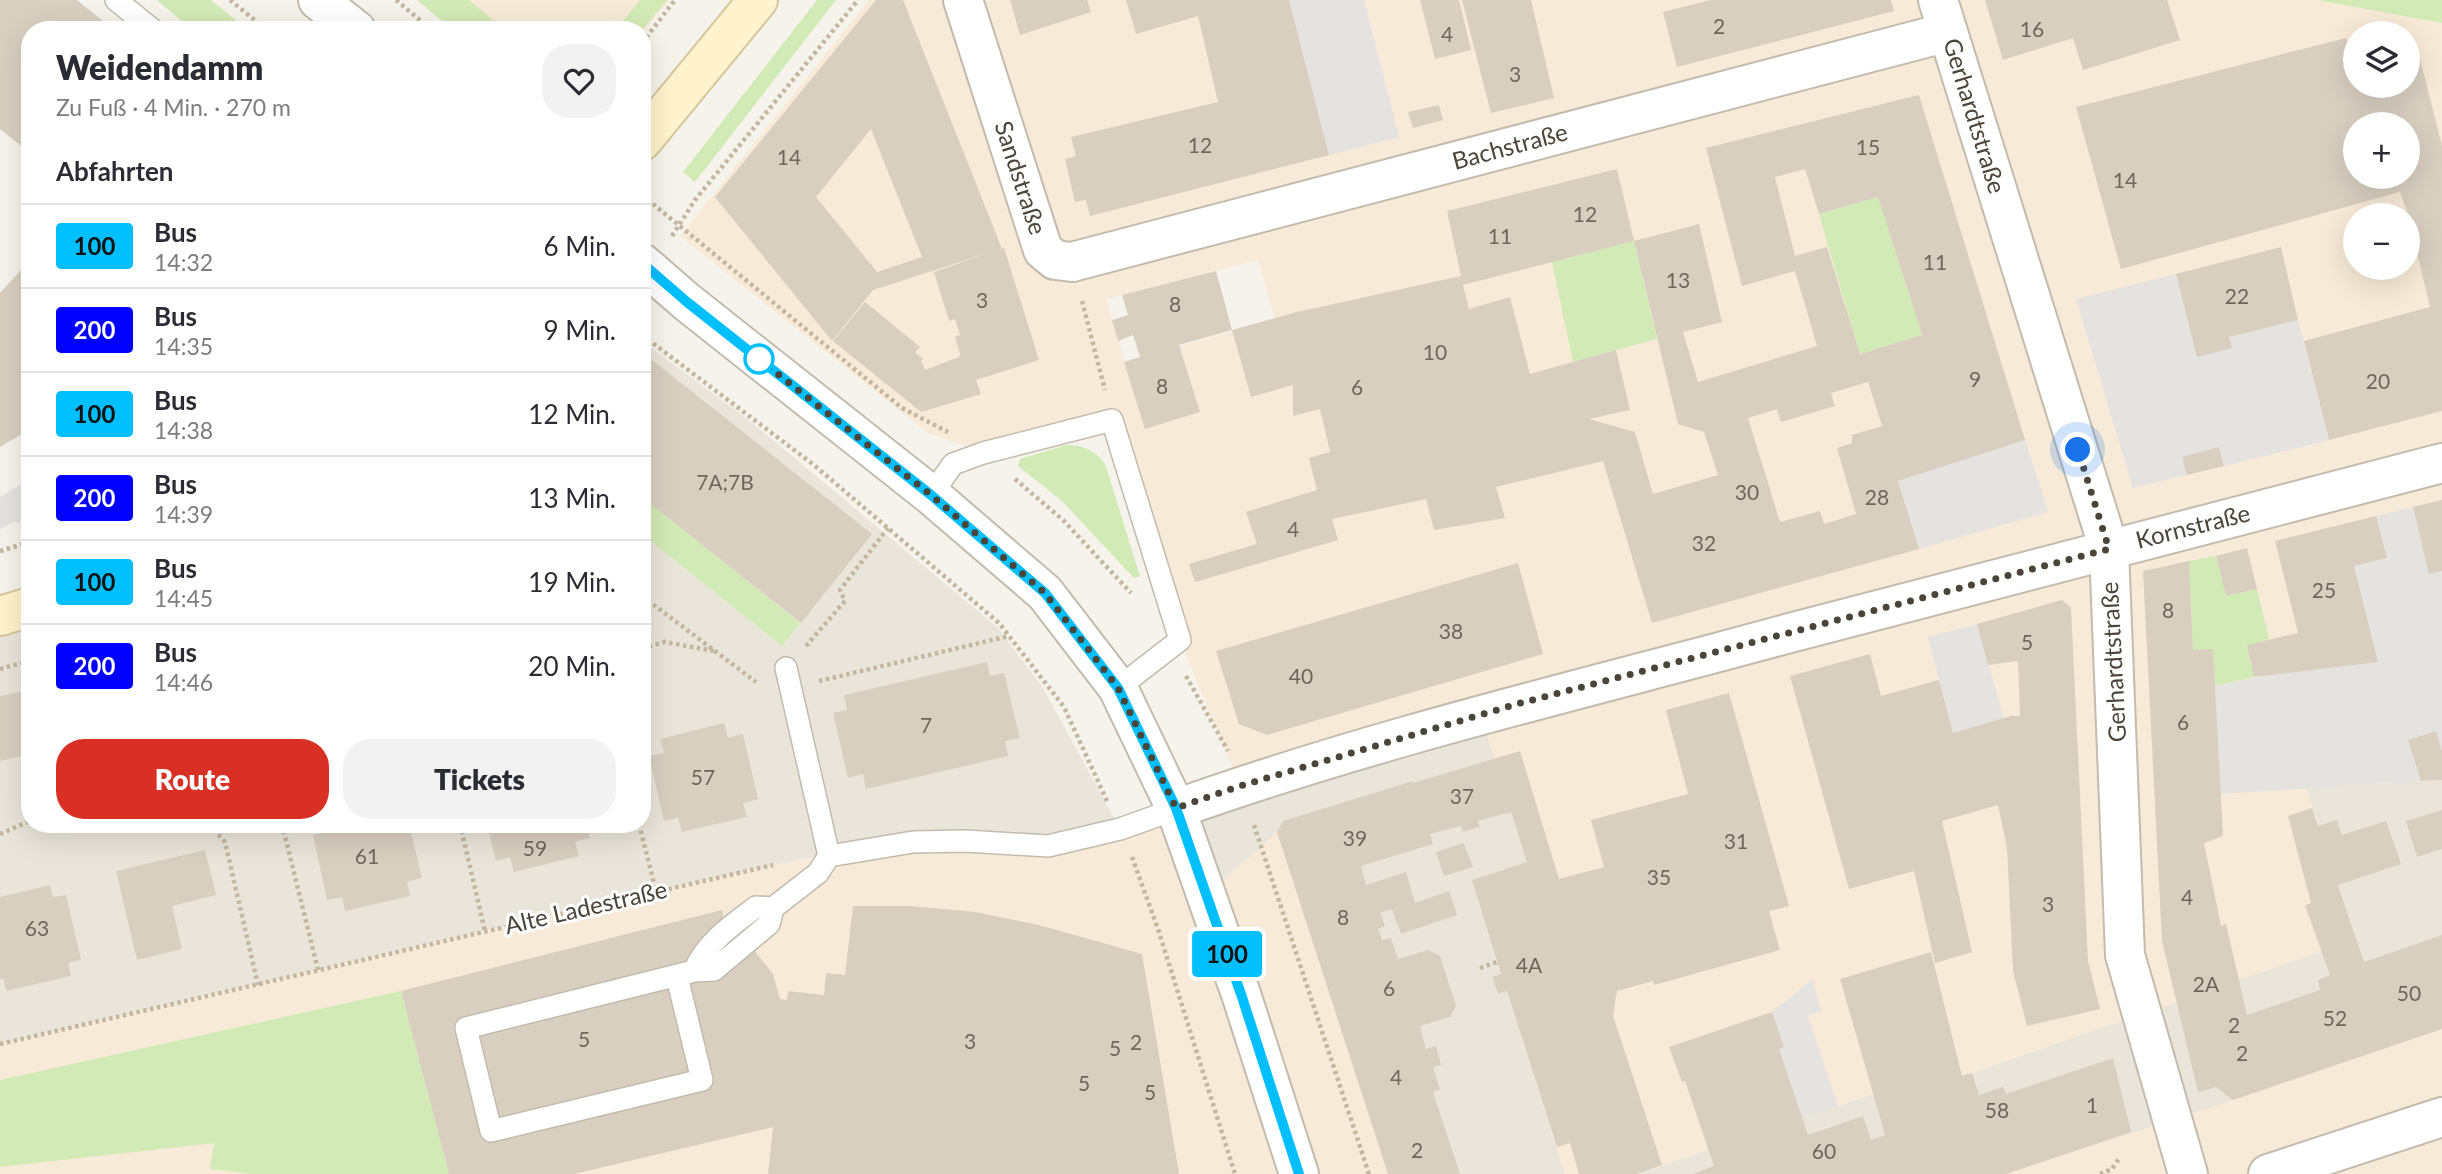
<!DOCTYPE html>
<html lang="de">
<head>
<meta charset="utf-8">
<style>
  body { margin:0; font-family:Lato,sans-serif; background:#f2f2f3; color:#2b2b33; height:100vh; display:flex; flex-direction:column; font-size:26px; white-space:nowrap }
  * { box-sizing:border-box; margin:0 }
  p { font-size:23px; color:#7c7c81 }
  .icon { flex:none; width:38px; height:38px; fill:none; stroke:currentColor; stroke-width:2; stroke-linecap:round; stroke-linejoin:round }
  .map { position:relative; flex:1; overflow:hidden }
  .side { position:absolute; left:21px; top:21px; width:630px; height:812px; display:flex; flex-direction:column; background:#fff; border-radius:28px; box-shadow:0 7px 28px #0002 }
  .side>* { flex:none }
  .badge { padding:0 14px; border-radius:5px; font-size:24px; line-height:46px }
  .fabs { position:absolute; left:2343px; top:21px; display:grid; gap:14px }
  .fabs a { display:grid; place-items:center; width:77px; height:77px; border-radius:50%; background:#fff; box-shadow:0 7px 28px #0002; font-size:35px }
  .you { position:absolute; width:35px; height:35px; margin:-18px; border:5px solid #fff; border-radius:50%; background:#1a73e8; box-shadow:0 0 0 10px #1a73e833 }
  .map>.badge { position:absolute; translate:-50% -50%; box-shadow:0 0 0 4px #fff }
  h2 { padding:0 35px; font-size:26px; line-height:63px }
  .round { display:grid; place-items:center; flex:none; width:74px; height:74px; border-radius:28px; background:#f2f2f3 }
  .overview { display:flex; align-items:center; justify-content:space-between; height:119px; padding:0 35px }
  h1 { font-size:33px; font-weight:800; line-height:52px }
  .action { display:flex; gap:14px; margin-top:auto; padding:14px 35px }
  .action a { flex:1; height:80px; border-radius:28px; background:#d93025; color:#fff; font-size:28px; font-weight:800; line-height:80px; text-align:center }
  .action a+a { background:#f2f2f3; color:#2b2b33 }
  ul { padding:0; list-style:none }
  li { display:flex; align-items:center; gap:21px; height:84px; padding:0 35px; border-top:2px solid #e1e1e2 }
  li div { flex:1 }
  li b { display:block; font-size:26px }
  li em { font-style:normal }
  li .badge { min-width:77px; font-weight:700; text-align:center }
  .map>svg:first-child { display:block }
  .residential { fill:#eae5da }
  .commercial { fill:#f7ead8; fill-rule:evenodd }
  .green { fill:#d2eab5 }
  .parking { fill:#e5e3e0 }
  .building { fill:#d8cfc1; fill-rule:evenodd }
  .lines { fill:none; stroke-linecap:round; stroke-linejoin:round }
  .service-casing { stroke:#c2bbae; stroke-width:24 }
  .minor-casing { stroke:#c2bbae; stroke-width:42 }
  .tertiary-casing { stroke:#c2bbae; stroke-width:42 }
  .secondary-casing { stroke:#d6c79b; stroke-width:42 }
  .path { stroke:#c4b79f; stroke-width:4.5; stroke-dasharray:3.5 3.5; stroke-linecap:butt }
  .service { stroke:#fff; stroke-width:21 }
  .minor { stroke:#fff; stroke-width:38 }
  .tertiary { stroke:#fff; stroke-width:38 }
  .secondary { stroke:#fff3cd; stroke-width:38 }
  .line-casing { stroke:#fff; stroke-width:16 }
  .line { stroke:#00bfff; stroke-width:10 }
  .walk { stroke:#4b4439; stroke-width:7; stroke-dasharray:0 12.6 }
  .stop-dot { fill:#fff; stroke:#00bfff; stroke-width:3.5 }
  .labels { text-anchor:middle; stroke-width:6; stroke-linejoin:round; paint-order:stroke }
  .number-label { font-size:21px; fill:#6e675b }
  .street-label { font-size:24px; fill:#4b4439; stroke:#fff }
</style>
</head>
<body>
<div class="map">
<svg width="2442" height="1174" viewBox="0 0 2442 1174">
  <rect width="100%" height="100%" fill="#f6f3ec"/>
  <path class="residential" d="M642,341l108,80 247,206 46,61 77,141 -317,30 -147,32 -656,153v-428l30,-9v217h612z
    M1481,716l46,146 -55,18 29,94 -9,4 6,16 9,-3 58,183h-266l-123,-365z
    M2442,780v394h-805l236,-80 99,-21 384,-134 -50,-151z"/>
  <path class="commercial" d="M469,0h201l-28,34v-4h-137z
    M869,0h1448l125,23v757l-136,8 51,151 -385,134 -99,21 -236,80h-72l-58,-183 -9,3 -6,-17 9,-3 -29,-94 55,-18 -46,-146 -241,70 -60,-146 -68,-220 -129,33 -55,-20 -248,-197zM2356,33h52v53h-52zM2356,124h52v53h-52zM2356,215h52v53h-52zM1258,260l17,59 -150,43 -19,-63z
    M1176,809l31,86 70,-63 111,342h-1388v-130l656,-153 147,-32 245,-13z
    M2442,1029v145h-436l227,-74z"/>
  <path class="green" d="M157,0h54l37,30h-56z
    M417,0h52l36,30h-52z
    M640,0h27l-25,30h-26z
    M817,0h19l-141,182 -12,-10z
    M2317,0h125v23z
    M1878,197l44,138 -62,19 -41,-140z
    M1634,241l23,98 -84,23 -21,-100z
    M1066,445c16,0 29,5 39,19l35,112 -6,2 -72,-77 -44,-35 2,-7z
    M642,497l158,126 -18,23 -140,-112z
    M2216,556l10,40 31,-7 12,50 -22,7 7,31 -39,9 -2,-36h-20l-4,-89z
    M401,991l48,183h-197l-42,-5 4,-26 -214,24v-87z"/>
  <path class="parking" d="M1289,0h75l35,137 -70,18z
    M2176,274l21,82 35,-9 -3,-10 69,-17 31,120 -105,26 -5,-19 -36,10 4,18 -54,13 -57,-189z
    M2025,440l23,72 -129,37 -21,-68z
    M30,479v38l-12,7 -3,-3 -15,8v-32z
    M2413,507l16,67 13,-3v181l-7,-21 -27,9 13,41 -202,13 -4,-108 62,-13 101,-11 -24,-96 33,-8 -11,-42z
    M1977,624l27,95 -51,14 -25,-96z
    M1812,980l10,31 -14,5 30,90 -36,12 -23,-69 5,-2 -12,-35z"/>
  <path class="building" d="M0,0h77l37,30h-84v123l-30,-24z
    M876,0h27l99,249 2,-1 35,112 -63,20 5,14 -60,18 -88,-71 32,-39 55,45 -5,5 8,7 -2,2 4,9 34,-13 1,-3 -5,-17 5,-2 -5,-16 -6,2 -15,-49 54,-19 -115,37 -41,51 -117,-144zM871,129l51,128 -45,15 -61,-75z
    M1010,0h77l4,12 -71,23z
    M1126,0h163l40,155 -239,61 -4,-16 -11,2 -10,-43 11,-3 -5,-19 147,-35 -20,-86 -62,18z
    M1420,0h39l12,50 -36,9z
    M1462,0h69l23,98 -63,15z
    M1711,0h180l3,11 -217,56 -14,-55z
    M1985,0h182l13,40 -97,30 -10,-32 -70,22z
    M560,22l13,2 13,6h-51l7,-5z
    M2346,38l10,26v22h52v-37l9,-2 25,99v265l-113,29 -25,-99 126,-34 -22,-92 -8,-23 -279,77 -45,-162zM2356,124h52v53h-52z
    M1919,95l106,345 -127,41 21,68 -267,74 -49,-162 -107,26 9,31 -71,12 -8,-31 -94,20 6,21 -143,42 -6,-18 68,-20 -11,-32 71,-22 -8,-32 21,-6 -10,-43 -27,7v-31l-42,12 -19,-67 -53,15 21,67 -55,17 -21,-67 16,-5 -7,-22 -15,6 -6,-21 16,-5 -6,-20 94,-24 16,59 65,-18 164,-36 -14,-65 170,-42 17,72 -171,44 6,24 41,-12 20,77 86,-24 14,60 -41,9 46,13 18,62 65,-19 -14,-43 -26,-8 -44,-183 65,-17 23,98 -39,10 15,50 119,-36 -22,-75 -53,15 -36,-138zM1805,169l14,45 59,-17 44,138 -62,19 -33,-107 -32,9 -20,-79zM1868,382l14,44 -30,9v8l-15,5 19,66 -32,10 -4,-13 -40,11 -32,-104 29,-9 4,13 54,-16 -4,-13z
    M1439,105l4,15 -30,8 -5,-16z
    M2281,247l17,73 -69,17 3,11 -35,9 -21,-83z
    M30,260v169l-30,18v-154z
    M642,352l230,182 -71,89 -159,-126z
    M2219,447l5,19 -37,9 -5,-18z
    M2442,500v71l-13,3 -16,-67z
    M2376,516l11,42 -33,8 24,96 -124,15 -7,-32 51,-12 -23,-92z
    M2247,548l10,41 -31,7 -10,-40z
    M2189,561l4,89 20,-1 10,187 -19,7 17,83 5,-2 21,91 73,-25 -2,-10 12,-5 -25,-70 6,-2 -23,-87 24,-8 6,18 19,-6 5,15 44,-14 15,43 -63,21 26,77 78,-27v94l-209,71 -17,-13 -18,5 -36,-151 -19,-370z
    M1518,563l25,91 -276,81 -28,-11 -23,-73z
    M2062,600l9,8 17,353 12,48 -73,17 -14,-55 -6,-123 -9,-43 -56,16 30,131 -37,11 -21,-92 -65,18 -59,-213 80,-22 11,42 58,-16 14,53 58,-17h9l-2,-55 -30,4 -11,-41z
    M987,662l3,14 14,-3 16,65 -15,3 3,15 -142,33 -3,-15 -15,4 -15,-65 14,-3 -3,-15z
    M30,690v64l-30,7v-65z
    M1729,693l60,213 -20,5 11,39 -126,35 -1,-4 -36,10 -4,25 49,149 -25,9h-58l-9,-31 -13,4 -50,-156 -9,3 -6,-17 9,-3 -29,-94 55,-18 -16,-50 -33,9 2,6 -17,5 -2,-6 -31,8 3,10 -72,22 5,19 40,-13 9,31 34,-12 8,24 -56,19 -9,-25 -12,4 5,13 -7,3 4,11 9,-2 7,21 30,-9 12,6 16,50 -6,11 -30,9 6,23 10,-3 5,19 -8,2 7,23 -7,2 27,82h-72l-111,-342 6,-11 130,-40v2l107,-32 39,128 45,-12 -13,-47 97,-26 -22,-84z
    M724,723l4,15 15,-4 15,65 -15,4 4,14 -65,15 -4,-14 -14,3 -15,-65 15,-3 -4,-14z
    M2436,731l6,21v28l-21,1 -13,-41z
    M2442,810v39l-25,8 -11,-36z
    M325,824h84l13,54 -15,4 3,14 -65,15 -3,-14 -15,3 -14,-65 14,-3z
    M487,824h99l4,14 -15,4 4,14 -65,16 -4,-15 -14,4z
    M1464,843l9,24 -29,9 -8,-24z
    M205,850l11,45 -44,11 10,43 -45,11 -21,-89z
    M50,885l3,12 13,-2 15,65 -13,3 3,13 -65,15 -2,-12h-4v-82z
    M853,906h58l64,6 64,13 103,29 37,220h-411l5,-47 -199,47h-125l-48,-183 321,-81 2,9 3,-2 46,57 7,25 7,1 1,-9 36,4 2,-22 19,2z
    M1931,952l31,124 10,-3 7,22 24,-8 3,7 107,-36 18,74 -125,42h-313l21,-8 -29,-85 -3,1 -13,-35 103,-35 12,35 -5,2 29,86 55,-19 8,24 14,-5 -45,-156z"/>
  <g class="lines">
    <g class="service-casing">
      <path id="service" d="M116,0l37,30
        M931,495l22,-31 30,-11 129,-33 68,220 -62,48
        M829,856l84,-14 52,-1 83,5 72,-17 56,-20
        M694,971c12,-28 38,-46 62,-64l17,1
        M677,977l25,103 -211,51 -25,-103 228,-57 20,-1 55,-46 4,-16 45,-35 11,-17 -43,-188"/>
    </g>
    <g class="minor-casing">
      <path id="minor" d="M963,0l80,250 12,10 17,2 876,-230
        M1938,0l171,549 16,406 63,219
        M642,263l45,39 244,193 114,98 73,95 58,121 66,188 57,177
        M1176,809c174,-62 354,-107 532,-154 244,-66 489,-128 734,-192
        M2268,1174l174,-57"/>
    </g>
    <g class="tertiary-casing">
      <path id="tertiary" d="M318,0l38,30"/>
    </g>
    <g class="secondary-casing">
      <path id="secondary" d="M642,141l116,-141
        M0,616l30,-9"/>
    </g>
    <path class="path" d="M230,0l37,30
      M396,0l36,30
      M642,43l33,-43
      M642,195l260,213 46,24
      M672,236l23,-36 163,-200
      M1082,301l23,89
      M642,335l172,130 185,158 65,84 43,94
      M1015,479l48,41 68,73
      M0,551l30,-9
      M642,596l114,86
      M806,646l39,-45 -5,-11 48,-62
      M642,648l23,-6 49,9
      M0,669l30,-8
      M1186,676l42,75
      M819,681l190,-45
      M209,824l16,18 33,143
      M282,824l36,146
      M460,824l25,107
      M639,824l17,67
      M1254,825l115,349
      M0,834l30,-13
      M1132,857l26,72 77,245
      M1480,968l17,-6
      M0,1044l773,-179
      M2100,1174l12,-5 8,-12"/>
    <use href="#service" class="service"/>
    <use href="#minor" class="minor"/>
    <use href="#tertiary" class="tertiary"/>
    <use href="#secondary" class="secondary"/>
  </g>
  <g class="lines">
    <g class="line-casing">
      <path id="line" d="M642,263l45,39 244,193 114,98 73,95 58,120 66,189 57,177"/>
    </g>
    <use href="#line" class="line"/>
    <path class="walk" d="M759,359l172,136 114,98 73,95 58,120 64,-22 277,-82 592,-155 -31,-99"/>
  </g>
  <circle class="stop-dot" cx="759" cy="359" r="14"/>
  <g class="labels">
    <g class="number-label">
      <text x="1719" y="34">2</text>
      <text x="2032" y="37">16</text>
      <text x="1447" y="42">4</text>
      <text x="1515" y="82">3</text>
      <text x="1200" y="153">12</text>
      <text x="1868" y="155">15</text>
      <text x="789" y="165">14</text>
      <text x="2125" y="188">14</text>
      <text x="1585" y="222">12</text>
      <text x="1500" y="244">11</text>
      <text x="1935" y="270">11</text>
      <text x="1678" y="288">13</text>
      <text x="2237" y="304">22</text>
      <text x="982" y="308">3</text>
      <text x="1175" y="312">8</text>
      <text x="1435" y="360">10</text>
      <text x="1975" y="387">9</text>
      <text x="2378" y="389">20</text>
      <text x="1162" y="394">8</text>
      <text x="1357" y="395">6</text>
      <text x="725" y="490">7A;7B</text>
      <text x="1747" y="500">30</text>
      <text x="1877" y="505">28</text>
      <text x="1293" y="537">4</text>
      <text x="1704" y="551">32</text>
      <text x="2324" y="598">25</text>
      <text x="2168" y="618">8</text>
      <text x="1451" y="639">38</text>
      <text x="2027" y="650">5</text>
      <text x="1301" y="684">40</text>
      <text x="2183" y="730">6</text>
      <text x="926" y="733">7</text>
      <text x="703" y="785">57</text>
      <text x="1462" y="804">37</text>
      <text x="1355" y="846">39</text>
      <text x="1736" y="849">31</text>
      <text x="535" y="856">59</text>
      <text x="367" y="864">61</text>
      <text x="1659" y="885">35</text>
      <text x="2187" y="905">4</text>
      <text x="2048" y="912">3</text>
      <text x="1343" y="925">8</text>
      <text x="37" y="936">63</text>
      <text x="1529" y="973">4A</text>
      <text x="2206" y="992">2A</text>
      <text x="1389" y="996">6</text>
      <text x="2409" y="1001">50</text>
      <text x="2335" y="1026">52</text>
      <text x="2234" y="1033">2</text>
      <text x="584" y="1047">5</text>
      <text x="970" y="1049">3</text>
      <text x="1136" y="1050">2</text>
      <text x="1115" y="1056">5</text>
      <text x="2242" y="1061">2</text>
      <text x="1396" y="1085">4</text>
      <text x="1084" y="1091">5</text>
      <text x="1150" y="1100">5</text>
      <text x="2092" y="1113">1</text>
      <text x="1997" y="1118">58</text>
      <text x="1417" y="1158">2</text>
      <text x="1824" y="1159">60</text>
    </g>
    <g class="street-label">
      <text transform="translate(1974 116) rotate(73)" y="8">Gerhardtstraße</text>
      <text transform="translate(1510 147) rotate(-15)" y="8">Bachstraße</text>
      <text transform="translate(1020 178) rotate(72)" y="8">Sandstraße</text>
      <text transform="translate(2193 527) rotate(-14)" y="8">Kornstraße</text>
      <text transform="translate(2114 662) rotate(-93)" y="8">Gerhardtstraße</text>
      <text transform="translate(586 908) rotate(-13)" y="8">Alte Ladestraße</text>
    </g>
  </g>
</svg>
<div class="fabs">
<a><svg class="icon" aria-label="layers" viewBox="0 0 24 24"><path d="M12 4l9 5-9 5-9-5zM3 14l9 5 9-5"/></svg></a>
<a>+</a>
<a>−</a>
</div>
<div class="you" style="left:2078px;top:450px"></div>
<b class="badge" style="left:1227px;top:954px;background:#00bfff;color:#111">100</b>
<section class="side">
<div class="overview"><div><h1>Weidendamm</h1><p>Zu Fuß · 4 Min. · 270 m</p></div><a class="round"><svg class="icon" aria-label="heart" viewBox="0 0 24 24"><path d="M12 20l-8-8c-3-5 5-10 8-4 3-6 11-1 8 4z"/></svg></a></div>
<h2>Abfahrten</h2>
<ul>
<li><span class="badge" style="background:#00bfff;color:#111">100</span><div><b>Bus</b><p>14:32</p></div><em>6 Min.</em></li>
<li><span class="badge" style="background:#00f;color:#fff">200</span><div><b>Bus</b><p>14:35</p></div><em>9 Min.</em></li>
<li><span class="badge" style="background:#00bfff;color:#111">100</span><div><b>Bus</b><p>14:38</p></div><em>12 Min.</em></li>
<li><span class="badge" style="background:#00f;color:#fff">200</span><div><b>Bus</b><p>14:39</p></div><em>13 Min.</em></li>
<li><span class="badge" style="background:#00bfff;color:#111">100</span><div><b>Bus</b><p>14:45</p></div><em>19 Min.</em></li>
<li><span class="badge" style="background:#00f;color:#fff">200</span><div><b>Bus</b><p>14:46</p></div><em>20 Min.</em></li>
</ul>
<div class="action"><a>Route</a><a>Tickets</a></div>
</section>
</div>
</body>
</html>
